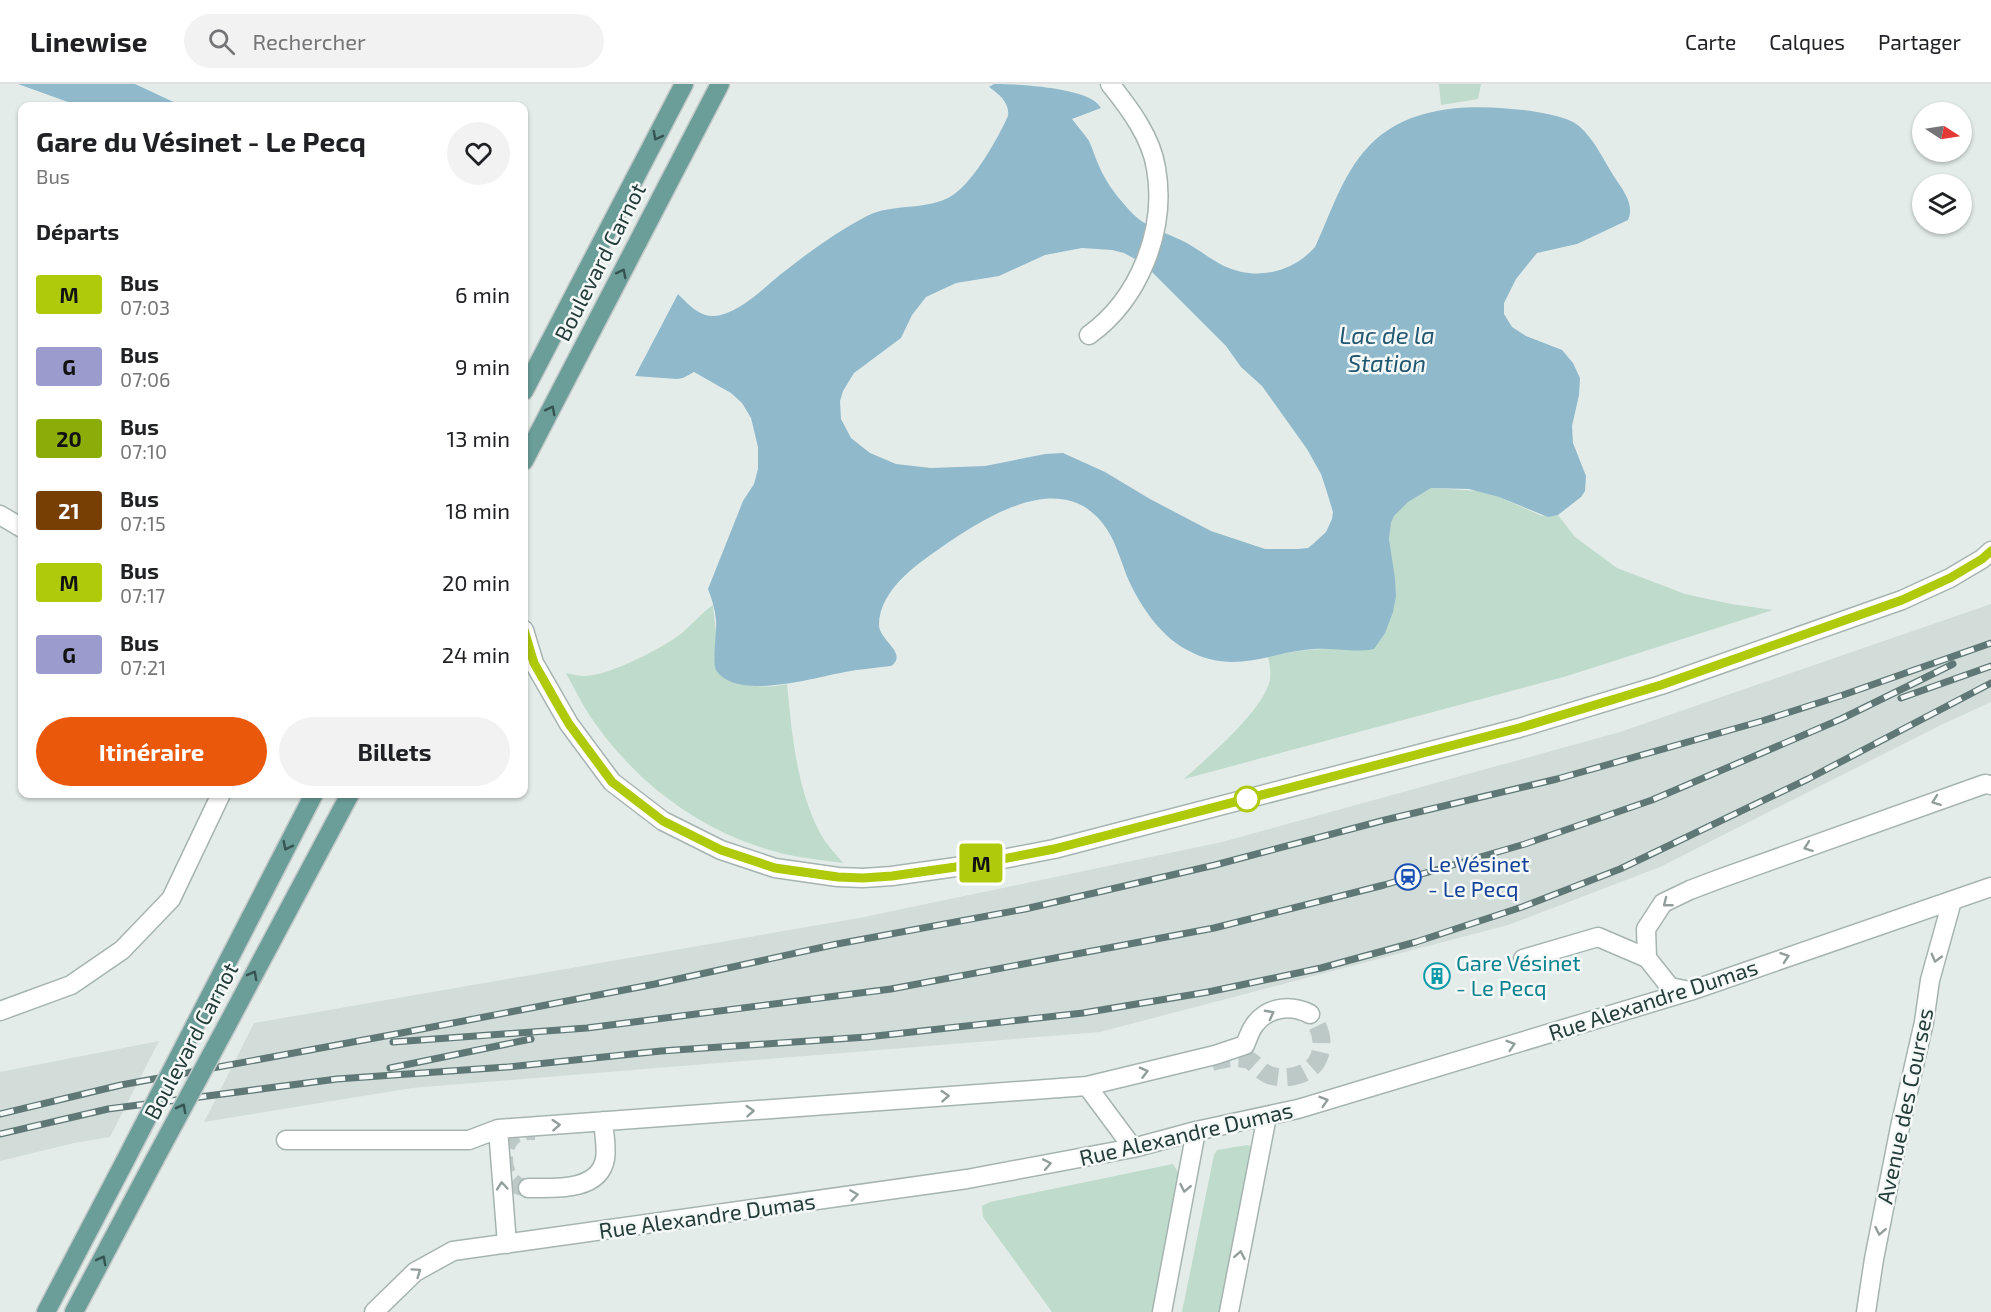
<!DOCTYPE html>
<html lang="fr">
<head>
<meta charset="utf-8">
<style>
  body { margin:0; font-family:"Exo 2",sans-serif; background:#f2f2f2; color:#202124; height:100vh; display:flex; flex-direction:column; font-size:22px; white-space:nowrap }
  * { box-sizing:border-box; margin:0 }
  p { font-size:20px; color:#757577 }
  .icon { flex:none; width:33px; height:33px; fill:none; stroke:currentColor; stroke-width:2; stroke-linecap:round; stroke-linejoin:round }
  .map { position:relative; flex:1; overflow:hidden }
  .details { position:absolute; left:18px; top:18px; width:510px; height:696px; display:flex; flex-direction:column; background:#fff; border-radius:12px; box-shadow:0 2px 4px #0004 }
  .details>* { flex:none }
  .badge { padding:0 12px; border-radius:4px; font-size:21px; line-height:39px }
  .needle { width:39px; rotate:102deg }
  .buttons { position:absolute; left:1912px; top:18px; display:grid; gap:12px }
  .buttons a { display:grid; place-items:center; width:60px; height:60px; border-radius:50%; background:#fff; box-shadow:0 2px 4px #0004; font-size:30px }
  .map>.badge { position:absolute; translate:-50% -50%; box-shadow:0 0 0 3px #fff }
  h2 { padding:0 18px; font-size:22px; line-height:54px }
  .round { display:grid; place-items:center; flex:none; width:63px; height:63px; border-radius:32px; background:#f2f2f2 }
  .overview { display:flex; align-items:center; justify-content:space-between; height:102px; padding:0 18px }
  h1 { font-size:28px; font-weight:700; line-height:45px }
  .action { display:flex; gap:12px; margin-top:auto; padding:12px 18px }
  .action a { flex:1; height:69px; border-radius:36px; background:#ea580c; color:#fff; font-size:24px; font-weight:700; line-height:69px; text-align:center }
  .action a+a { background:#f2f2f2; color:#202124 }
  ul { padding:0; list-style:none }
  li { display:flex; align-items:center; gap:18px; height:72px; padding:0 18px }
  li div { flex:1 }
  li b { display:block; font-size:22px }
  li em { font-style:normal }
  li .badge { min-width:66px; font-weight:700; text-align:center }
  header { display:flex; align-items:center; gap:36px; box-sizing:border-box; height:84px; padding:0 30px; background:#fff; border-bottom:2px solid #e0e0e0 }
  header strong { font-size:28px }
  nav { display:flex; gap:33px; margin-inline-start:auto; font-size:21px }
  .search { width:420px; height:54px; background:#f2f2f2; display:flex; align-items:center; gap:15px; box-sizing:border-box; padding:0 21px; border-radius:33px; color:#757577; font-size:22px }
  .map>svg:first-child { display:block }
  .built { fill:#d2dcd9 }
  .green { fill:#bedbcb }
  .water { fill:#90b9cc; fill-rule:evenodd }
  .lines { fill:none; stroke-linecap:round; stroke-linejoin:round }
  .minor-tunnel { stroke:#bdc9c6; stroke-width:18; stroke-dasharray:18 9; stroke-linecap:butt }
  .minor-casing { stroke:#a6b4b1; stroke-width:21 }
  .major-casing { stroke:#c2c8c8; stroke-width:21 }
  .minor { stroke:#fff; stroke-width:18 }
  .major { stroke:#6b9e99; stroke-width:18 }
  .rail-casing { stroke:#5f7775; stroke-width:7 }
  .rail { stroke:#f4f9f7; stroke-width:4.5; stroke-dasharray:14; stroke-linecap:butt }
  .major-bridge-casing { stroke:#c2c8c8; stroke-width:21; stroke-linecap:butt }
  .major-bridge { stroke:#6b9e99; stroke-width:18 }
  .oneway { stroke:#365452 }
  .oneway2 { stroke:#929e9c }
  .line-casing { stroke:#fff; stroke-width:14 }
  .line { stroke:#afca0b; stroke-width:9 }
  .stop-dot { fill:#fff; stroke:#afca0b; stroke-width:3 }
  .labels { text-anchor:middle; stroke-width:5; stroke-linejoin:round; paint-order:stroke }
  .street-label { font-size:22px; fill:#243c3a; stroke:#f4f9f7 }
  .transit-label { font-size:22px; fill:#164399; stroke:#f4f9f7; text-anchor:start }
  .culture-label { font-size:22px; fill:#0d838f; stroke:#f4f9f7; text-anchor:start }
  .water-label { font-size:24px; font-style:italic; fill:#235873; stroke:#f4f9f7 }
</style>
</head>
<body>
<header>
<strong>Linewise</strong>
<div class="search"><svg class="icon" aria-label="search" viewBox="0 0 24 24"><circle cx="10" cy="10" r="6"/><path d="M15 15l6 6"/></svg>Rechercher</div>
<nav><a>Carte</a><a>Calques</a><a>Partager</a></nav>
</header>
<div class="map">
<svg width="1991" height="1228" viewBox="0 0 1991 1228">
  <rect width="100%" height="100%" fill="#e3ece9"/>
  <path class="built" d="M1991,520v98l-50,23 -281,142 -152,58 -408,107 -688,56 -208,34 50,-99 605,-105 363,-76 398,-110z
    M159,957l-49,96 -36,6 -74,18v-89z"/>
  <path class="green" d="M1439,0h42l-3,15 -37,6z
    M1431,404l47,3 21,6 43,19 16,-1 17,22 42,31 68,26 46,10 42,6 -206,66 -383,103c24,-22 79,-68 86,-99 1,-8 0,-15 -2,-23 28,-7 56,-9 85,-8l43,-53c-1,-21 -13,-62 -2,-80 7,-13 25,-21 37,-28z
    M713,521l4,39 -3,14c28,23 33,34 73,26 5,51 9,102 33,149 6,11 15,20 23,30 -20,-3 -40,-5 -59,-9 -81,-20 -150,-71 -196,-141 -8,-13 -15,-27 -22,-40 6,1 12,3 18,3 25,0 74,-26 94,-40 13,-10 22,-22 35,-31z
    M1247,1061l3,1 2,6 -33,160h-37l32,-157 3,-5z
    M1173,1080l6,10v18l-23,120h-104l-69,-95 -1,-11 8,-4z"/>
  <path class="water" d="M18,0h117l47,22h-103z
    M994,0c22,0 97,3 107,24l-29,11c5,7 12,14 17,22 4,8 6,17 10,25 6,14 15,27 25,38 20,25 35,25 61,38 13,7 25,17 39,24 32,15 68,7 91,-19 17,-36 29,-79 60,-107 41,-37 104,-36 156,-29 16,3 35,5 48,15 16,14 25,35 36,52 8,12 20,27 13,42l-51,24 -40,9 -21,26 -12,24v11l8,13 14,9 36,14 11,13 7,15 -1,17 -7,31 1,17 13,33 -1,15 -4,6 -23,18 -10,2 -49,-20 -30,-8 -38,-1 -23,14 -14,14 -3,7 -2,16 6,40 1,17 -3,16 -8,21 -11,16c-17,4 -41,-1 -59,0 -48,3 -80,27 -128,1 -28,-15 -49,-47 -61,-76 -4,-11 -8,-23 -13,-34 -39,-79 -123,-27 -174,9 -25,17 -59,42 -60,75 -1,16 30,29 12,42 -15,2 -31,3 -46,6 -29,5 -109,30 -129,-2 -4,-6 1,-39 0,-50 -1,-11 -4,-21 -8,-31l35,-88 11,-17 4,-15v-22l-7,-29 -9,-15 -11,-10 -37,-21 -11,6 -6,1 -42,-3 43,-82c12,12 24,26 43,21 25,-7 44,-29 64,-44 25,-20 52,-39 80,-54 27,-15 62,-5 88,-22 21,-14 45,-57 55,-79 2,-13 -9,-22 -19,-29zM1082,164l30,2 12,3 20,11 82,82 15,21 21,19 45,63 14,25 5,15 7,23 -1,7 -6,13 -13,12 -5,4 -10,1h-33l-54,-18 -61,-32 -45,-27 -42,-19 -18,1 -60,12 -54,2 -35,-4 -26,-11 -19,-15 -10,-19 -1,-18 3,-10 11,-18 47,-35 11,-23 14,-18 30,-14 43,-7 46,-21z"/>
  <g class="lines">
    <path class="minor-tunnel" d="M1212,978c12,-3 24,-6 37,-2 6,3 11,11 18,14 17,8 45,2 52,-17 6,-17 1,-29 -9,-43
      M528,1104c-4,-1 -10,-1 -13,-4 -13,-9 -15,-36 -3,-47 6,-6 15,-6 23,-6"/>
    <g class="minor-casing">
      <path id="minor" d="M1089,251c50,-36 78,-105 67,-167 -5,-31 -26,-59 -46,-84
        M0,431l22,13
        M524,546l10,33 35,61 43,58 51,39 58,29 54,18 63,9 25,1 29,-2 85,-12 77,-15 465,-121 142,-43 241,-85 48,-22 32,-19 9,-8
        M1647,874l-1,-29 17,-26 27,-13 29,-11 266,-95 6,1
        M1523,875l75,-22 49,21 23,29 20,4
        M0,927l71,-26 51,-35 49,-51 50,-105
        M1087,1002l46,62
        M498,1045l9,115
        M286,1056h183l29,-11 589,-43 128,-31 30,-10c3,-7 6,-17 11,-22 14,-17 36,-18 54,-9
        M528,1104c25,0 71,4 77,-29 2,-11 -1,-26 -2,-38
        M374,1228l41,-40 38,-21 514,-72 166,-31 63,-17 102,-22 392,-118 301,-104
        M1162,1228l34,-181
        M1229,1228l38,-196
        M1866,1228l8,-53 26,-132 24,-105 6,-42 22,-79"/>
    </g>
    <g class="major-casing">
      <path id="major" d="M524,307l160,-307
        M524,377l196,-377
        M195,941l119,-231
        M226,943l124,-233
        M46,1228l79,-151
        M74,1228l81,-153"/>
    </g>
    <use href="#minor" class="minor"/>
    <use href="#major" class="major"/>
    <g class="rail-casing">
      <path id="rail" d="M1901,614l90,-32
        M393,958l194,-14 304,-39 323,-61 170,-43 141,-41 127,-44 189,-81 112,-55
        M390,984l141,-29
        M0,1030l121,-29 275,-51 259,-50 182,-40 188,-35 190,-44 170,-45 172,-41 205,-58 81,-26 148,-52
        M0,1050l108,-25 229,-30 170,-12 154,-16 206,-14 216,-24 125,-21 113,-24 95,-26 106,-35 98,-38 188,-90 183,-96"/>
    </g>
    <use href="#rail" class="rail"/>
    <g class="major-bridge-casing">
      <path id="major-bridge" d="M155,1075l71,-132
        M125,1077l70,-136"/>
    </g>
    <use href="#major-bridge" class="major-bridge"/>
  </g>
  <defs><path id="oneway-chevron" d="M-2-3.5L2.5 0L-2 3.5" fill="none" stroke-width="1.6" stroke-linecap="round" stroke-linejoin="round" transform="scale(1.5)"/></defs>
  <g class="oneway">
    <use href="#oneway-chevron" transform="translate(657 52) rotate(118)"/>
    <use href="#oneway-chevron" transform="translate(622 189) rotate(-63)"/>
    <use href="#oneway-chevron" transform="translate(551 326) rotate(-63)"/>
    <use href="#oneway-chevron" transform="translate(287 762) rotate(117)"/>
    <use href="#oneway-chevron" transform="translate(253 891) rotate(-62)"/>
    <use href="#oneway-chevron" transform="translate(182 1024) rotate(-62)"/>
    <use href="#oneway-chevron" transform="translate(102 1176) rotate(-62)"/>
  </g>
  <g class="oneway2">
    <use href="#oneway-chevron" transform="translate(1936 717) rotate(160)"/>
    <use href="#oneway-chevron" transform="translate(1808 763) rotate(160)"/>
    <use href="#oneway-chevron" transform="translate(1667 819) rotate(142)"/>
    <use href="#oneway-chevron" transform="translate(1785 873) rotate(-19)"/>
    <use href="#oneway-chevron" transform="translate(1936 874) rotate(105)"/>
    <use href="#oneway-chevron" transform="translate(1270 930) rotate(-28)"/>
    <use href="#oneway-chevron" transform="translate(1511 961) rotate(-17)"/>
    <use href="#oneway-chevron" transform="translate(1144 988) rotate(-14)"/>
    <use href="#oneway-chevron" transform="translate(945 1012) rotate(-4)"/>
    <use href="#oneway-chevron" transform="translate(1324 1017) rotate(-17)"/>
    <use href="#oneway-chevron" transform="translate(750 1027) rotate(-4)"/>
    <use href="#oneway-chevron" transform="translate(556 1041) rotate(-4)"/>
    <use href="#oneway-chevron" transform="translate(1047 1080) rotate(-11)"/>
    <use href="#oneway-chevron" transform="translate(502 1102) rotate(-95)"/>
    <use href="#oneway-chevron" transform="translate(1185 1104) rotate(101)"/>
    <use href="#oneway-chevron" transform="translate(854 1111) rotate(-8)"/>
    <use href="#oneway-chevron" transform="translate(1880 1147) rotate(101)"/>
    <use href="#oneway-chevron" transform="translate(1240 1171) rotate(-79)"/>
    <use href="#oneway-chevron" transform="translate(417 1188) rotate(-35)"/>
  </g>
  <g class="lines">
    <g class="line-casing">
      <path id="line" d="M524,546l10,33 25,44 10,17 43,58 51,39 58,29 54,18 63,9 25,1 29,-2 85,-12 77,-15 465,-121 142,-43 241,-85 48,-22 32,-19 9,-8"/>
    </g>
    <use href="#line" class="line"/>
  </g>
  <defs>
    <g id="station-ring" transform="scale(1.35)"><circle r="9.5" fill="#f4f9f7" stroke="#1a4fb4" stroke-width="1.5"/><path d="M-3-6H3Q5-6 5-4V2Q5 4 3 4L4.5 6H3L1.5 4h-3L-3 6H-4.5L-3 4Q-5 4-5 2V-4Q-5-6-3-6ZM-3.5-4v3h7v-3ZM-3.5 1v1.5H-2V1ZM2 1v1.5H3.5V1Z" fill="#1a4fb4"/></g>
    <g id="building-ring" transform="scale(1.35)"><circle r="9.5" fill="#f4f9f7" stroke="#0f9aa8" stroke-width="1.5"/><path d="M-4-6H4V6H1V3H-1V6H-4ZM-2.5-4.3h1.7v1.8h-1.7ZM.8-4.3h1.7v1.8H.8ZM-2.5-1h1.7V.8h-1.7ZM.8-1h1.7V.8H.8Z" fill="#0f9aa8"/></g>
  </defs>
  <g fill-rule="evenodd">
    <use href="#station-ring" x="1408" y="793"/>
    <use href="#building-ring" x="1437" y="892"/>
  </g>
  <circle class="stop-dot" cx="1247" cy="715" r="12"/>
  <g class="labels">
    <g class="street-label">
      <text transform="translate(600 178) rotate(-63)" y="8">Boulevard Carnot</text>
      <text transform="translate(1653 916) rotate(-18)" y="8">Rue Alexandre Dumas</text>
      <text transform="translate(191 957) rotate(-62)" y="8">Boulevard Carnot</text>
      <text transform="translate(1905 1022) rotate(-78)" y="8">Avenue des Courses</text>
      <text transform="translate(1186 1050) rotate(-13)" y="8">Rue Alexandre Dumas</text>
      <text transform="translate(707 1132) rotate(-8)" y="8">Rue Alexandre Dumas</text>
    </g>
    <g class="transit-label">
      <text x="1428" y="788">Le Vésinet<tspan x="1428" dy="25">- Le Pecq</tspan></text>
    </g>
    <g class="culture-label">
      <text x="1456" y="887">Gare Vésinet<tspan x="1456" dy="25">- Le Pecq</tspan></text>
    </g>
    <g class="water-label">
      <text x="1387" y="260">Lac de la<tspan x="1387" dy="28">Station</tspan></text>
    </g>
  </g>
</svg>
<div class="buttons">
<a><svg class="needle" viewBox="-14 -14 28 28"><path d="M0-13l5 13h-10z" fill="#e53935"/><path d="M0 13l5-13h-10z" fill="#757577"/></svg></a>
<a><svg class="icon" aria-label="layers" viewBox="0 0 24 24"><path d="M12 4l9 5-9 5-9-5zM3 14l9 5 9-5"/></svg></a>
</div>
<b class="badge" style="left:981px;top:779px;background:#afca0b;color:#111">M</b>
<section class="details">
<div class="overview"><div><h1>Gare du Vésinet - Le Pecq</h1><p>Bus</p></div><a class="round"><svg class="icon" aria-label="heart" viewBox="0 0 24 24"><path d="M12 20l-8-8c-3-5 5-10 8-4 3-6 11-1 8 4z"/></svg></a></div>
<h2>Départs</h2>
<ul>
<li><span class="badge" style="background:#afca0b;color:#111">M</span><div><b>Bus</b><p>07:03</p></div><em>6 min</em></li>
<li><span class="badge" style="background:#9b9bcd;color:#111">G</span><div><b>Bus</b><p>07:06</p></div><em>9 min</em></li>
<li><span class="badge" style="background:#8cad08;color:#111">20</span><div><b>Bus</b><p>07:10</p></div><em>13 min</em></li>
<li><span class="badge" style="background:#783f04;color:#fff">21</span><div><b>Bus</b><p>07:15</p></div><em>18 min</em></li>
<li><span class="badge" style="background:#afca0b;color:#111">M</span><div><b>Bus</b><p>07:17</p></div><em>20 min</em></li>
<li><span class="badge" style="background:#9b9bcd;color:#111">G</span><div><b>Bus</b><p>07:21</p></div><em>24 min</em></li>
</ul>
<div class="action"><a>Itinéraire</a><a>Billets</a></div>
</section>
</div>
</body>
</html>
